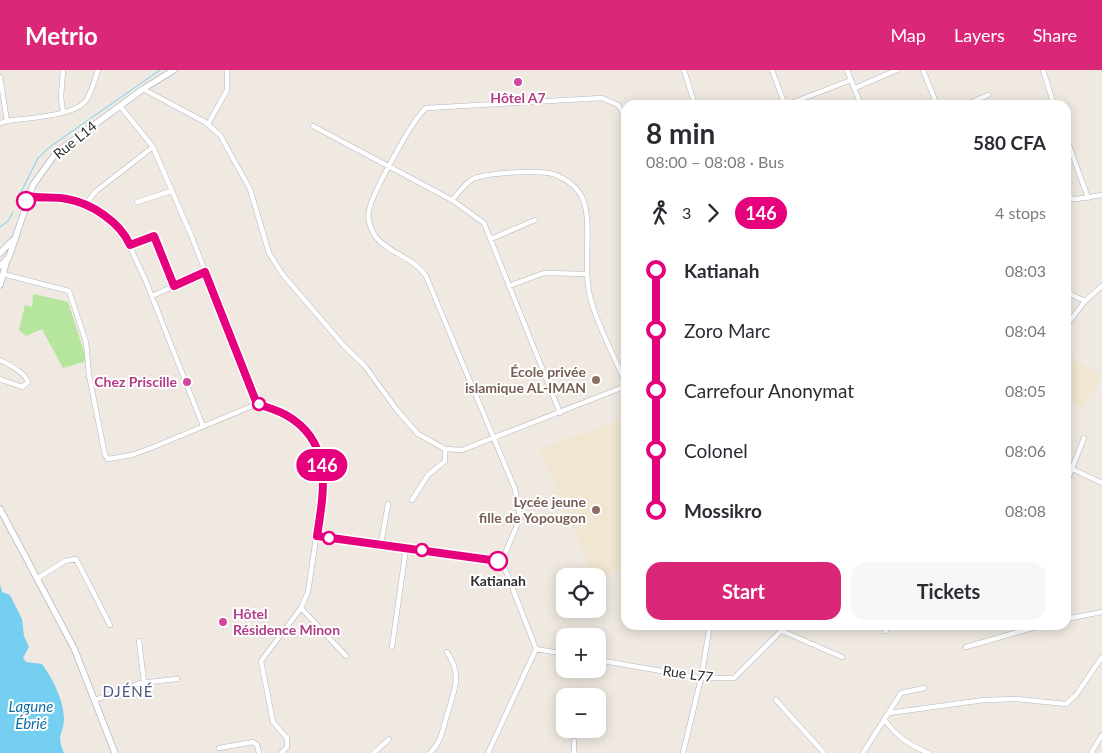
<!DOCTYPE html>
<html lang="en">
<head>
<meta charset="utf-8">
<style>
  body { margin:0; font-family:Lato,sans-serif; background:#f7f7f7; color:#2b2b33; height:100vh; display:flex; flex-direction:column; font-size:19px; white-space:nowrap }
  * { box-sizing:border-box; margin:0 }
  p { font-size:16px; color:#7c7c81 }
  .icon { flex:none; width:28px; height:28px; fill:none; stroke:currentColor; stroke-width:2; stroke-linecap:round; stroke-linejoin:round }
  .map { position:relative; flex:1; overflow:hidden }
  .side { position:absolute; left:621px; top:30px; width:450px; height:530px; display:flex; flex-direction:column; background:#fff; border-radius:15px; box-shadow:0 2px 12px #0003 }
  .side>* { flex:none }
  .badge { padding:0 10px; border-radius:16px; font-size:18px; line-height:32px }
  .tools { position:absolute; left:556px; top:498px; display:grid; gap:10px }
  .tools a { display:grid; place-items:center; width:50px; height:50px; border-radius:10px; background:#fff; box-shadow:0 2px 12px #0003; font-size:25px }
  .map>.badge { position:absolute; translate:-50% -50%; box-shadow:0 0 0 2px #fff }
  .legs { display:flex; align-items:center; gap:8px; height:55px; padding:0 25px; font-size:16px }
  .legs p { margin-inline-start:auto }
  .headline { display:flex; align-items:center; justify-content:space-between; height:85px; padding:0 25px }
  h1 { font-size:28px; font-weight:700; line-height:38px }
  .action { display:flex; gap:10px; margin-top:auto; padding:10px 25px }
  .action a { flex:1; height:58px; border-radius:15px; background:#db2777; color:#fff; font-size:20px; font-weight:700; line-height:58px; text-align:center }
  .action a+a { background:#f7f7f7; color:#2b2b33 }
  ul { padding:0 25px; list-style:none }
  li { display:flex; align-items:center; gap:18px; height:60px; font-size:19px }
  li i { display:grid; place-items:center; width:8px; height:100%; margin:0 6px; background:currentColor }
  li i::after { content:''; width:12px; height:12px; margin:-6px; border:4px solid; border-radius:50%; background:#fff }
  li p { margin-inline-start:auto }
  li:first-child i { background:linear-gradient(#0000 50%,currentColor 0) }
  li:last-child i { background:linear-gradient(currentColor 50%,#0000 0) }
  header { display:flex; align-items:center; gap:30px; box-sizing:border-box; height:70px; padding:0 25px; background:#db2777; color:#fff }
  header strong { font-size:24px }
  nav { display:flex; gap:28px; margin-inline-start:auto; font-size:18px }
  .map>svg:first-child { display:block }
  .education { fill:#f0e6d1 }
  .green { fill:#b6e59e }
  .water { fill:#75cff0 }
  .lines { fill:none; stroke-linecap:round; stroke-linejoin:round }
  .stream { stroke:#75cff0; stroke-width:1 }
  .minor-casing { stroke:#b4b7c1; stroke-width:5.5 }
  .tertiary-casing { stroke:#b4b7c1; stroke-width:7 }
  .minor { stroke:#fff; stroke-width:4.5 }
  .tertiary { stroke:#fff; stroke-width:5.5 }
  .line-1-casing { stroke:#fff; stroke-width:11 }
  .line-1 { stroke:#e6007e; stroke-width:8 }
  .hotel-dot { fill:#d1479c; stroke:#fff; stroke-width:2 }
  .stop-1-dot { fill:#fff; stroke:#e6007e; stroke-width:2.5 }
  .education-dot { fill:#8d6e63; stroke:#fff; stroke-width:2 }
  .labels { text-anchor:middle; stroke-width:4; stroke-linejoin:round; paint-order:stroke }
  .hotel-label { font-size:14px; font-weight:bold; fill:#b23c85; stroke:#fff }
  .street-label { font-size:14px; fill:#2e2e2e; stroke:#fff }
  .education-label { font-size:14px; font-weight:bold; fill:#785e54; stroke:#fff; text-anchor:end }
  .stop-label { font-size:14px; font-weight:bold; fill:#2e2e2e; stroke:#fff }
  .neighbourhood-label { font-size:15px; letter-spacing:1px; fill:#4d5680; stroke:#fff }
  .water-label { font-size:15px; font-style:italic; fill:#0d6fa3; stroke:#fff }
</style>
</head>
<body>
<header>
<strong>Metrio</strong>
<nav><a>Map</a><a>Layers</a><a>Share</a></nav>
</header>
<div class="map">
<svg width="1102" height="683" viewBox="0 0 1102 683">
  <rect width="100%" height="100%" fill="#efe9e1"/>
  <path class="education" d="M1066,285l36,21 -20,32 -16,-9z
    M626,348v153l-28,6 -4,-1 -55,-127z"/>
  <path class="green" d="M33,224l35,8 19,59 -24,7 -21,-39 -16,7 -7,-6 6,-25 7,2z"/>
  <path class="water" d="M0,514l2,8 8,3 12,24 2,17 5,11 -6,11 3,4 16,2c11,15 22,37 22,55 -1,18 -8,14 0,34h-64z"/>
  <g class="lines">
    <path class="stream" d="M18,128l20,-40 13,-12 109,-76
      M0,157l8,-6 5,-9"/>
    <g class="minor-casing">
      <path id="minor" d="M63,0l-2,27 2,15
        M684,0l11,35
        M772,0l13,35
        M847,0l14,35
        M923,0l14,35
        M1043,0l11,35
        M0,7l7,44 -7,2
        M855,18l42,-18
        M143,19l62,33 15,13 30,54 19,64 14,22 62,72 19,18 33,45 21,24 27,15 17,1 164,-64
        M786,35l65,-25
        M965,35l23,-10
        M120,36l33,41 38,88 66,169
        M7,51c19,-3 71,-5 80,-22 5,-9 8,-20 11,-29
        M208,54l19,-34v-20
        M313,56l139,74 32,23 76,190
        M1066,67l22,61
        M28,127l43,3 36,18 15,12 23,49 58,147
        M1066,128l10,1 26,-4
        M452,130c6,-6 13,-17 21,-21 15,-7 60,-8 76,-6 13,3 27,12 33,24 11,23 1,67 7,95 5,26 26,66 37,92
        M137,132l34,-11
        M85,135l11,-14 57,-44
        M491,169l44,-19
        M130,175l24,-9 20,49
        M3,204l66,17 17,51 3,33 16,80 3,4 24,-4 24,-9 101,-42 28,10 22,17 11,19 7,27 -17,115 -7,16 -40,53 12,61 14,16v9l-6,6
        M509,216l35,-13 42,1
        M1066,222l19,9
        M152,226l53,-24
        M1066,256l19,-25 17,-15
        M0,290c9,5 25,12 28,22l-6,5 -22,-8
        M1066,396l36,17
        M1066,414l18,-46
        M412,430l16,-25 17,-14v-12
        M317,466l185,25
        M381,474l7,-40
        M38,508l27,-17 11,-2 34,66
        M301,538l45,48
        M1066,549l36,-7
        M884,555l2,6
        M782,561l60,26
        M139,571l5,41
        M392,577l14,-99
        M966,577l77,-22
        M536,579l29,5
        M598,590l103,18h33l53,-53
        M95,630l45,-17 37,-4
        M776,630l48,53
        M889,643l95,-13 33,-1 49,5 10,-9 26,-38
        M884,649c12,17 25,26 45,34
        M574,671v12
        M219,678l34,-6 4,3 2,8
        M374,683l15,-14
        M430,683c12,-12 12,-22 17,-38 7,-24 16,-40 0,-63
        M488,683l48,-104 -34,-88 18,-43 -5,-29 -89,-213c-13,-19 -38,-23 -51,-40 -4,-7 -8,-17 -6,-25 2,-16 45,-94 57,-103l176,-10 16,7 8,12
        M683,683l18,-75 9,-53
        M863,683l38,-60 23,-5
        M1091,683l11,-18"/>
    </g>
    <g class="tertiary-casing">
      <path id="tertiary" d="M0,183l12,-12
        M0,196l9,-9 24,-72 23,-32 87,-64 31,-19
        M0,215l7,-25
        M0,439l74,139 41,105"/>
    </g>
    <use href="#minor" class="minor"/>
    <use href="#tertiary" class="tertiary"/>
  </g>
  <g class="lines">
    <g class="line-1-casing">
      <path id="line-1" d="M26,131l2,-5c13,3 26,0 39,3 24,4 53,23 63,46l24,-9 20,50 31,-14 52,132c10,3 20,6 29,11 48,27 38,76 31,121l181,25"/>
    </g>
    <use href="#line-1" class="line-1"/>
  </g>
  <g class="hotel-dot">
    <circle cx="518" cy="12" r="5"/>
    <circle cx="187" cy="312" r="5"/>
    <circle cx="223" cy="552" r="5"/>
  </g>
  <g class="stop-1-dot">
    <circle cx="26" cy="131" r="9"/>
    <circle cx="259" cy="334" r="6"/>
    <circle cx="329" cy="468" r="6"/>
    <circle cx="422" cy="480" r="6"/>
    <circle cx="498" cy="491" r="9"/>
  </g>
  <g class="education-dot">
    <circle cx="596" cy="310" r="5"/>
    <circle cx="596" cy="440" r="5"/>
  </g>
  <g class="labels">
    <g class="hotel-label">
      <text x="518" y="33">Hôtel A7</text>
      <text x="177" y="317" text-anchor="end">Chez Priscille</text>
      <text x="233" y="549" text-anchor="start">Hôtel<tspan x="233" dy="16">Résidence Minon</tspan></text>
    </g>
    <g class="street-label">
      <text transform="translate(75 70) rotate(-39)" y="5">Rue L14</text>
      <text transform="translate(688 604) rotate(8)" y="5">Rue L77</text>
    </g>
    <g class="education-label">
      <text x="586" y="307">École privée<tspan x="586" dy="16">islamique AL-IMAN</tspan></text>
      <text x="586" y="437">Lycée jeune<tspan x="586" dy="16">fille de Yopougon</tspan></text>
    </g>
    <g class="stop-label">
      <text x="498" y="516">Katianah</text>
    </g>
    <g class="neighbourhood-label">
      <text x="128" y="627">DJÉNÉ</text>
    </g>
    <g class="water-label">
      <text x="31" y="642">Lagune<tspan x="31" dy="17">Ébrié</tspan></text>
    </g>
  </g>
</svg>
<div class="tools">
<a><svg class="icon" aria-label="locate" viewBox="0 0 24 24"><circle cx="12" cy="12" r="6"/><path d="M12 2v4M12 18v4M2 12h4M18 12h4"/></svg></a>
<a>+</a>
<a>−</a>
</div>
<b class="badge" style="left:322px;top:395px;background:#e6007e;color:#fff">146</b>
<section class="side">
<div class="headline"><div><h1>8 min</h1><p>08:00 – 08:08 · Bus</p></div><b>580 CFA</b></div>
<div class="legs"><svg class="icon" aria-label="walk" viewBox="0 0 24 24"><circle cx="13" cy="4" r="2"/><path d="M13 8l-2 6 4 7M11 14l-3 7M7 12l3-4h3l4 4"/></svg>3<svg class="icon" aria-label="forward" viewBox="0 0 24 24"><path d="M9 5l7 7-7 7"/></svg><b class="badge" style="background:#e6007e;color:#fff">146</b><p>4 stops</p></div>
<ul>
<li><i style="color:#e6007e"></i><b>Katianah</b><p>08:03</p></li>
<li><i style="color:#e6007e"></i><span>Zoro Marc</span><p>08:04</p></li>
<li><i style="color:#e6007e"></i><span>Carrefour Anonymat</span><p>08:05</p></li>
<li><i style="color:#e6007e"></i><span>Colonel</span><p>08:06</p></li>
<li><i style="color:#e6007e"></i><b>Mossikro</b><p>08:08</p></li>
</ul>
<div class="action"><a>Start</a><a>Tickets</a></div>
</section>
</div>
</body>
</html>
